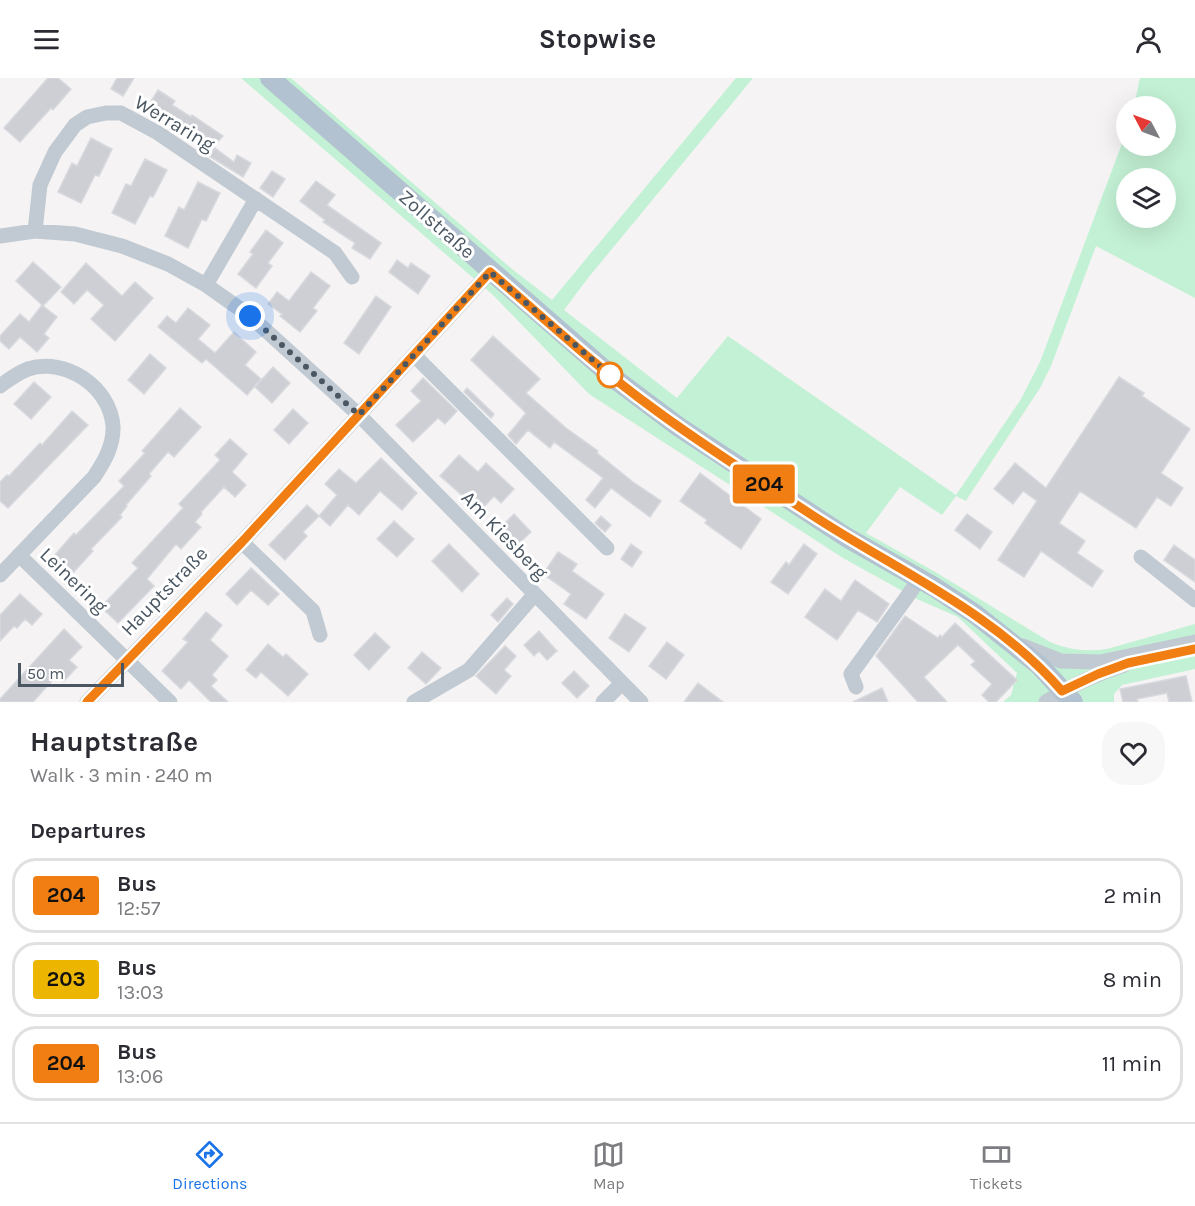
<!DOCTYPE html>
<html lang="en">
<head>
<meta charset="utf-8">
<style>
  body { margin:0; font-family:Karla,sans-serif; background:#f7f7f7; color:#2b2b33; height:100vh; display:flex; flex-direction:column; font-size:22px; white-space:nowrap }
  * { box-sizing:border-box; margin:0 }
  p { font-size:20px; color:#7c7c81 }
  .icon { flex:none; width:33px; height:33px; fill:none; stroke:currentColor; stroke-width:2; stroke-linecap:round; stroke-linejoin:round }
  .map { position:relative; height:624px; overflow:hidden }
  .drawer { display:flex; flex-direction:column; background:#fff; flex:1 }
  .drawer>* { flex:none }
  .badge { padding:0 12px; border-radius:4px; font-size:21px; line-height:39px }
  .needle { width:39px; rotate:311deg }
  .controls { position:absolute; left:1116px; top:18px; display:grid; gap:12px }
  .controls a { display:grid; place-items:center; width:60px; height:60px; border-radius:50%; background:#fff; box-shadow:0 6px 24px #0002; font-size:30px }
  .scale { position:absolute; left:18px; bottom:15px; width:106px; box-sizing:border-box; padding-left:6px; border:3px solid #4a5661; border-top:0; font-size:16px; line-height:21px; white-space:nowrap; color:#4a5661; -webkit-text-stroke:4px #fff; paint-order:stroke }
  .you { position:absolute; width:30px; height:30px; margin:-15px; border:4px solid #fff; border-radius:50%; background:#1a73e8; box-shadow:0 0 0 9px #1a73e833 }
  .map>.badge { position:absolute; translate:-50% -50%; box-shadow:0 0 0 3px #fff }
  h2 { padding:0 30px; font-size:22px; line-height:54px }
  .round { display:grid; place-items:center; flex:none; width:63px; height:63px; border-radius:24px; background:#f7f7f7 }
  .summary { display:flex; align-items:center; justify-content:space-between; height:102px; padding:0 30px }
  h1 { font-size:28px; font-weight:700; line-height:45px }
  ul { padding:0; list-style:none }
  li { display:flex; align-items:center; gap:18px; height:75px; margin:0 12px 9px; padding:0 18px; border:3px solid #e1e1e2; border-radius:24px }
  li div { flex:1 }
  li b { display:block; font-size:22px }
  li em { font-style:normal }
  li .badge { min-width:66px; font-weight:700; text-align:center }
  header { display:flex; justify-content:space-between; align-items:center; height:78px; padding:0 30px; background:#fff; font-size:27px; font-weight:700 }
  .dock { display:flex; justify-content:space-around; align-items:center; height:84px; border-top:2px solid #e1e1e2; background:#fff; font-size:16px; color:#7c7c81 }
  .dock a { display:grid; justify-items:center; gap:3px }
  .dock .selected { color:#1a73e8 }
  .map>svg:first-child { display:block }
  .green { fill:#c3f1d5; fill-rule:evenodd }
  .building { fill:#cdcfd5; stroke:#d7d9de; stroke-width:1.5 }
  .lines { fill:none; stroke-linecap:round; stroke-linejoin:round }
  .minor { stroke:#c1cad2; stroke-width:15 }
  .major { stroke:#b3c2d1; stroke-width:20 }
  .line-casing { stroke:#fff; stroke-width:14 }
  .line { stroke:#f07e12; stroke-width:9 }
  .walk { stroke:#4a5661; stroke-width:6; stroke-dasharray:0 10.8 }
  .stop-dot { fill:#fff; stroke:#f07e12; stroke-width:3 }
  .labels { text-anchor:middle; stroke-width:6; stroke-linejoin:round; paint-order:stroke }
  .street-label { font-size:20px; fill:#4a5661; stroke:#fff }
</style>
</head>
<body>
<header><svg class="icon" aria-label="menu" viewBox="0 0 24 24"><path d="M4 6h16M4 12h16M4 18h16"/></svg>Stopwise<svg class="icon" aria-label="person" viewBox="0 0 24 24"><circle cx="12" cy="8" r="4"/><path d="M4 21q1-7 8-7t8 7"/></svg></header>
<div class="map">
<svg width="1195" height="624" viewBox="0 0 1195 624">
  <rect width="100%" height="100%" fill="#f5f3f3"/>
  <path class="green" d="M241,0h50l221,191 40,31 184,-222h17l-165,200 -24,32 113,88 51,-62 228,159 65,-96 19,-37 86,-229v13h40v-40h-32l6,-28h55v220l-99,-52 -45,120 -11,22 -71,108 -3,5 -10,-5 -14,19 -42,-28 -34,46 71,40 113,69c19,8 37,10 57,7l88,-25v45l-73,16 -8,9v8h-111l8,-7 6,-22 -59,-56 -41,-18 -74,-41 -254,-164 -96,-99zM1126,100h40v40h-40z"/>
  <path class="building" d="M48,0h10l13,11 -18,21 -2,-2 -31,34 -16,-14z
    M117,0h17l-11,18 -12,-7z
    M158,12l17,11 -3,4 19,12 1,-2 31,21 -14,16 -29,-19 3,-5 -35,-22z
    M91,60l21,11 -13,27 -4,-1 -14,28 -23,-11 14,-29 5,3z
    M215,70l19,14 3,-7 14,8 -8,14 -34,-21z
    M145,81l22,11 -14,27 -3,-1 -15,28 -23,-11 14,-29 5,2z
    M272,93l13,8 -12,18 -13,-9z
    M316,103l19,14 -8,10 54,38 -11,16 -18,-11 3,-5 -32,-21 2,-2 -25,-19z
    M198,104l22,11 -14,28 -4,-2 -14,29 -23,-12 14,-29 5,3z
    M266,152l17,13 -15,20 4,3 -16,22 -18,-14 15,-20 -3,-2z
    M397,182l11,8 3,-5 19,13 -12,18 -29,-22z
    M33,184l28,25 -18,19 14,11 -13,17 5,4 -12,14 -17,-15 -11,12 -9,-8v-5l20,-22 9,8 13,-17 -26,-24z
    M86,185l36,33 13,-14 18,16 -38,43 -24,-22 13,-14 -17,-15 -13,14 -13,-12z
    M311,194l19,14 -17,22 4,3 -17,21 -20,-16 2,-2 -14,-10 9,-12 12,9z
    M376,218l15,11 -32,47 -15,-11z
    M188,230l22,17 -12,14 17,14 19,-21 22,20 -11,13 16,14 -14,16 -41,-36 -4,4 -44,-36 9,-11 9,7z
    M493,258l47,43 -14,14 40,35 32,23 -1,2 36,29 28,19 -11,16 -39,-29 -16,20 -9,-8 17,-22 -49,-36 -4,6 -22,-18 -12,14 -8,-9 18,-22 -55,-53z
    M150,276l16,14 -22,26 -16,-14z
    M273,289l17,16 -18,20 -17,-16z
    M1119,299l25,16 -2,3 48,33 -29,44 22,15 -12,18 -14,-9 -21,31 -56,-37 -21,32 26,18 -8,12 26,18 -11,16 -51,-36 -17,26 -26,-17 39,-59 -14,-10 -10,13 -19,-15 21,-26 31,25z
    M423,300l34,33 -12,13 -7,-6 -25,24 -17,-17 25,-24 -10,-10z
    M34,304l17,15 -20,22 -17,-15z
    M467,310l27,26 -3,4 -27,-26z
    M180,330l21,19 -27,30 -6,-5 -19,22 2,2 -25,29 1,1 -7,9 2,2 -31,32 2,2 -21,23 -19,-17 21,-24 2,2 48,-49 -5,-5 26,-28 -3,-2z
    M293,331l15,14 -19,21 -15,-14z
    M72,333l16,14 -80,83 -8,-7v-19l7,-7 2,1 31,-33 2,2z
    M230,361l17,15 -15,18 14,13 -11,12 -11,-10 -23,25 1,2 -7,8 6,5 -20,22 -5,-5 -29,35 7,7 -36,37 -17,-16 37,-39 -6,-5 51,-55 -4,-4 41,-44 -5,-5z
    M459,377l19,17 8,-9 28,26 -13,14 -7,-7 -14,15 -40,-35z
    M381,380l36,35 -15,17 -22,-19 -21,24 -11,-10 -18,21 -11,-10 18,-21 -12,-11 14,-15 17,14z
    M700,395l61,46 -20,30 -36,-26 2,-3 -27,-19z
    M307,427l12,11 -16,16 4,4 -22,24 -16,-15z
    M514,436l17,18 -17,16 -17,-17z
    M967,436l25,18 -12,17 -25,-19z
    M601,438l10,9 -6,7 -10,-9z
    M394,443l20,18 -17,18 -20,-18z
    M449,466l30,30 -17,18 -30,-31z
    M631,466l11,8 -10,15 -11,-8z
    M804,466l13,10 -29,40 -17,-12 15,-20 3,3z
    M1174,467l21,15v22l-31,-22z
    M558,474l19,12 -5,7 32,23 -18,25 -22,-15 7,-10 -28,-20z
    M251,490l28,26 -11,11 -17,-15 -14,15 -11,-11z
    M855,502l34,24 -12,18 -19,-12 -21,30 -32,-23 20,-28 16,12z
    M20,516l22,20 -10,11 -7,-6 -8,9 -3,-2 -14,15v-26z
    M507,520l6,6 -15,18 -7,-7z
    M206,534l16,13 -12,15 18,16 -16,19 5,5 -6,6 17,16h-17l-22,-22 -8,9 -19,-18 26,-29 -5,-3z
    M625,536l21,14 -17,24 -20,-14z
    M905,538l33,22 2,-3 2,2 13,-14 62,57 -21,22h-7l-7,-7 10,-11 -21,-19 4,-4 -17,-16 -34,32 23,25h-29l-42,-46z
    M64,551l18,18 -13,13 8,7 -13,14 -6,-7 -25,28h-33v-3z
    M539,553l18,20 -10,9 -8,-9 -5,5 -10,-11z
    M375,555l15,14 -21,23 -15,-15z
    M667,564l17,13 -18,24 -17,-13z
    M268,566l15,13 3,-3 22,20 -20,22 -27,-24 -5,6 -10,-8z
    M505,568l11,10 -12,14 7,6 -15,18 -20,-18z
    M422,574l19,16 -15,16 -18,-16z
    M574,593l15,15 -12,12 -15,-15z
    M1186,598l6,26h-23l-2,-9 -30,6 1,3h-15l-3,-13z
    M698,605l25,19h-39z
    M882,610l6,14h-35z"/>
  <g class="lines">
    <path class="minor" d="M35,153l5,-46 15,-33 20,-27 12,-8 19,-4h15l37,20 177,120 17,24
      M0,158l35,-5 40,3 47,12 46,18 38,21 44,31 109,99 282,287
      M206,207l50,-86
      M414,277l193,193
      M0,308c8,-6 18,-13 28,-17 38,-12 82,18 85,57 1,19 -9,36 -19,51l-94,98
      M242,464l71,69 7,24
      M19,477l151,147
      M1141,479l54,43
      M1023,568l38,15 39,1 95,-20
      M856,609l-5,-13 58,-80 10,-16
      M87,624l155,-160 249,-271
      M414,624l55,-32 65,-75
      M603,624l19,-19
      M1046,624c24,-16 50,-28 78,-37"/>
    <path class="major" d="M270,0l345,301 64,48 167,110 88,50 41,27 64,51 34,37"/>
  </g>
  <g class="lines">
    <g class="line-casing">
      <path id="line" d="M87,624l155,-160 248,-270c53,45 104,93 160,134 52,39 107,73 162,109 87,57 179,95 250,176l36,-17 30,-11 67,-14"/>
    </g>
    <use href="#line" class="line"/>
    <path class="walk" d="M250,238l109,99 131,-143 125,107 -5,-4"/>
  </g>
  <circle class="stop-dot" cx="610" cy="297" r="12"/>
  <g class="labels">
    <g class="street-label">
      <text transform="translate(175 45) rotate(31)" y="7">Werraring</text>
      <text transform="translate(437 146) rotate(41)" y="7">Zollstraße</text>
      <text transform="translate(505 457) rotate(46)" y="7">Am Kiesberg</text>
      <text transform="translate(74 502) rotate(44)" y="7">Leinering</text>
      <text transform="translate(164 513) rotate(-46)" y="7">Hauptstraße</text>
    </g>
  </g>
</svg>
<div class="controls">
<a><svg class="needle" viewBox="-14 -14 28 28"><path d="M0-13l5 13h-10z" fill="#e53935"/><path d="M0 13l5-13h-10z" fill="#7c7c81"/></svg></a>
<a><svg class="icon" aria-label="layers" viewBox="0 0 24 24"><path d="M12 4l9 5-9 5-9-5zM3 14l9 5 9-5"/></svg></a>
</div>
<div class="scale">50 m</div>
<div class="you" style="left:250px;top:238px"></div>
<b class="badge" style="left:764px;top:406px;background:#f07e12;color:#111">204</b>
</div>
<section class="drawer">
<div class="summary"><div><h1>Hauptstraße</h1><p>Walk · 3 min · 240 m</p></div><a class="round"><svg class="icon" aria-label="heart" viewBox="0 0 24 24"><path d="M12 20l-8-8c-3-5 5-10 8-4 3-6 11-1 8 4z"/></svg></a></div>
<h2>Departures</h2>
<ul>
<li><span class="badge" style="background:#f07e12;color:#111">204</span><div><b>Bus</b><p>12:57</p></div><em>2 min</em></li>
<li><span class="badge" style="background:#ebb500;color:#111">203</span><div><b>Bus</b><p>13:03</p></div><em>8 min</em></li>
<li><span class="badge" style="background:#f07e12;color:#111">204</span><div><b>Bus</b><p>13:06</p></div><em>11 min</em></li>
</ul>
</section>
<nav class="dock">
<a class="selected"><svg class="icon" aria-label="directions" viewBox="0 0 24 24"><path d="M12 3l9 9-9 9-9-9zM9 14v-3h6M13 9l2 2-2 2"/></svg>Directions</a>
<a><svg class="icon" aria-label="map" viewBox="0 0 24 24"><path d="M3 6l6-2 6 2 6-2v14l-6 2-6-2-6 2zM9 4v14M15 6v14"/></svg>Map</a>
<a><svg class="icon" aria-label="tickets" viewBox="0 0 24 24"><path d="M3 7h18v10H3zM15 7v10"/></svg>Tickets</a>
</nav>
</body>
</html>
